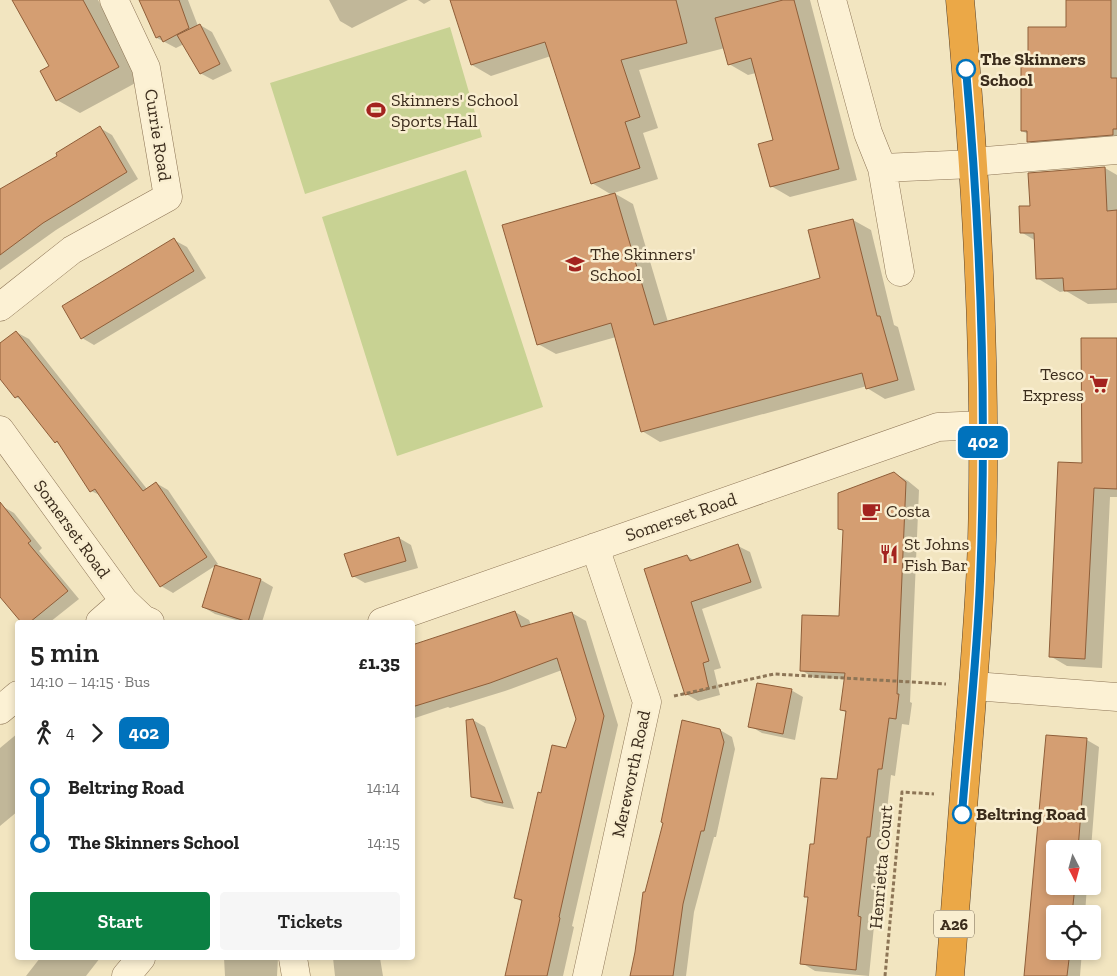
<!DOCTYPE html>
<html lang="en">
<head>
<meta charset="utf-8">
<style>
  body { margin:0; font-family:"Zilla Slab",serif; background:#f6f6f6; color:#222; height:100vh; display:flex; flex-direction:column; font-size:19px; white-space:nowrap }
  * { box-sizing:border-box; margin:0 }
  p { font-size:16px; color:#767676 }
  .icon { flex:none; width:28px; height:28px; fill:none; stroke:currentColor; stroke-width:2; stroke-linecap:round; stroke-linejoin:round }
  .map { position:relative; flex:1; overflow:hidden }
  .sheet { position:absolute; left:15px; top:620px; width:400px; height:340px; display:flex; flex-direction:column; background:#fff; border-radius:5px; box-shadow:0 2px 8px #0003 }
  .sheet>* { flex:none }
  .badge { padding:0 10px; border-radius:8px; font-size:18px; line-height:32px }
  .needle { width:32px; rotate:174deg }
  .buttons { position:absolute; left:1046px; top:840px; display:grid; gap:10px }
  .buttons a { display:grid; place-items:center; width:55px; height:55px; border-radius:5px; background:#fff; box-shadow:0 2px 8px #0003; font-size:25px }
  .map>.badge { position:absolute; translate:-50% -50%; box-shadow:0 0 0 2px #fff }
  .legs { display:flex; align-items:center; gap:8px; height:55px; padding:0 15px; font-size:16px }
  .legs p { margin-inline-start:auto }
  .headline { display:flex; align-items:center; justify-content:space-between; height:85px; padding:0 15px }
  h1 { font-size:28px; font-weight:600; line-height:38px }
  .cta { display:flex; gap:10px; margin-top:auto; padding:10px 15px }
  .cta a { flex:1; height:58px; border-radius:5px; background:#0b8043; color:#fff; font-size:20px; font-weight:600; line-height:58px; text-align:center }
  .cta a+a { background:#f6f6f6; color:#222 }
  ul { padding:0 15px; list-style:none }
  li { display:flex; align-items:center; gap:18px; height:55px; font-size:19px }
  li i { display:grid; place-items:center; width:8px; height:100%; margin:0 6px; background:currentColor }
  li i::after { content:''; width:12px; height:12px; margin:-6px; border:4px solid; border-radius:50%; background:#fff }
  li p { margin-inline-start:auto }
  li:first-child i { background:linear-gradient(#0000 50%,currentColor 0) }
  li:last-child i { background:linear-gradient(currentColor 50%,#0000 0) }
  .map>svg:first-child { display:block }
  .green { fill:#c8d293 }
  .shadow { fill:#0003 }
  .building { fill:#d49e72; stroke:#8f5e39 }
  .lines { fill:none; stroke-linecap:round; stroke-linejoin:round }
  .minor-casing { stroke:#8d7556; stroke-width:29 }
  .highway-casing { stroke:#5a432b; stroke-width:29 }
  .path { stroke:#8d7556; stroke-width:3; stroke-dasharray:4 2.5; stroke-linecap:butt }
  .minor { stroke:#fcf1d4; stroke-width:28 }
  .highway { stroke:#eba847; stroke-width:28 }
  .line-1-casing { stroke:#fff; stroke-width:11 }
  .line-1 { stroke:#0072bc; stroke-width:8 }
  .stop-1-dot { fill:#fff; stroke:#0072bc; stroke-width:2.5 }
  .labels { text-anchor:middle; stroke-width:5; stroke-linejoin:round; paint-order:stroke }
  .shield { fill:#f9eed0; stroke:#746652; stroke-width:1 }
  .shield-label { font-size:16px; font-weight:bold; fill:#3b2c1c }
  .stop-label { font-size:18px; font-weight:bold; fill:#3b2c1c; stroke:#f9eed0; text-anchor:start }
  .poi-label { font-size:18px; fill:#3b2c1c; stroke:#f9eed0; text-anchor:start }
  .street-label { font-size:18px; fill:#3b2c1c; stroke:#f9eed0 }
</style>
</head>
<body>
<div class="map">
<svg width="1117" height="976" viewBox="0 0 1117 976">
  <rect width="100%" height="100%" fill="#f2e5c0"/>
  <path class="green" d="M450,27l32,110 -177,57 -35,-111z
    M466,170l77,237 -146,49 -75,-239z"/>
  <path class="shadow" d="M14,0h84l43,80 -61,33 -23,-13 -7,-34z
    M140,0h48l10,26 2,-1 12,7 20,39 -19,9 -13,-7 -16,-29 -8,4 -19,-10z
    M329,0h79l-56,28 -12,-7z
    M418,0h13l-7,4z
    M451,0h359l47,180 -67,17 -19,-11 3,-45 -18,-68 -8,2 -19,-11 -4,-16 -86,22 19,58 -15,5 15,46 -44,14 19,11 35,118 153,-43 32,-59 18,10 23,95 4,2 17,63 -30,9 -18,-11v-2l-207,56 -18,-11 -26,-94 -60,17 -18,-10 74,-149 -20,-12 -41,-127 -60,20 -19,-11z
    M1067,0h50v146l-71,6 -18,-11v-7l-6,-3 7,-64 39,-39z
    M100,128l12,7 26,44 -82,51 -56,40v-79l59,-35z
    M1105,168l12,7v128l-29,1 -22,-13 -6,1 -23,-14 -1,-37 -15,-9 10,-25z
    M174,240l13,7 19,31 -112,67 -12,-7z
    M16,332l13,7 118,150 9,-6 12,7 50,74 -45,29 -12,-7 -59,-90 -11,-5 -29,-46 -7,-3 -31,-40 -8,-5 -16,-20v-32z
    M1117,339v158h-7l-8,171 -35,-2 -17,-10 33,-191z
    M894,473l14,8 11,9 -9,212 2,1 -3,22 -7,-1 -7,52 -4,-1 -8,69h-3l-9,80 3,2 -5,50 -54,-5 -13,-8 7,-65 -3,-2 9,-50 23,-65 9,-68 -5,-3 4,-31 -32,-1 -13,-8 39,-52 4,-87 -5,-3z
    M2,506l12,7 28,35 -3,3 40,48 -29,23h-27l-23,-27v-88z
    M399,538l12,7 7,23 -53,15 -12,-7z
    M738,546l12,6 12,36 -60,21 19,59 -7,2 6,25 -22,6 -12,-7 1,-138 8,5z
    M216,566l45,14 12,7 -11,35h-19l-28,-8 -12,-7z
    M515,612l14,8 2,5 41,-12 14,8 32,104 -46,201 2,1 -11,49h-57l17,-74 -8,-4 27,-104 25,-45 10,-30 -15,-49 -57,21 -55,17 -2,-1 -36,12v-71z
    M791,690l12,7 -8,43 -33,-7 -12,-7z
    M473,720l12,7 29,82 -29,-6 -13,-7z
    M720,730l12,7 3,12 -19,88h-2l-20,75 -8,64h-55l15,-83z
    M18,733v78l-18,15v-78z
    M1048,736l39,4 12,7 -8,102h-36v37h32l-2,28h-30v37h27l-2,25h-54z
    M40,958h60l-14,18h-60z
    M224,958h54l-1,18h-52z
    M333,958h47l3,18h-48z"/>
  <path class="building" d="M12,0h71l36,67 -63,34 -16,-30 9,-5z
    M139,0h40l10,28 -26,14 -3,-6 -4,2z
    M450,0h226l11,43 -66,17 19,57 -15,5 15,46 -49,16 -46,-142 -74,23z
    M783,0h11l45,169 -69,18 -12,-43 15,-4 -22,-82 -23,7 -13,-47z
    M1066,0h45v78h6v51h-4v6l-86,7v-11h-6v-65h7v-39h38z
    M200,24l20,40 -20,10 -23,-39z
    M100,126l27,46 -84,51 -43,32v-66l57,-33 -1,-3z
    M1105,167l2,44 10,-1v79l-53,2 -1,-13 -27,1 -2,-46h-14l-1,-27h11l-2,-33z
    M615,193l39,132 166,-47 -12,-48 45,-11 24,97h3l18,64 -32,9 -4,-16 -221,59 -30,-109 -74,22 -35,-120z
    M174,238l20,33 -113,68 -19,-33z
    M16,331l127,160 13,-9 51,75 -47,30 -65,-98 -5,3 -33,-51 -2,2 -37,-47 -3,2 -15,-19v-36z
    M1081,338h36v151l-23,-1 -9,171 -36,-2 9,-195 24,1z
    M894,472l12,10 -9,212h2l-3,25 -7,-1 -7,51h-4l-8,68h-3l-9,79 3,1 -5,53 -56,-6 8,-67h-4l6,-53h4l7,-66 16,1 9,-68 -6,-1 5,-37 -45,-2 2,-56 37,1 4,-86 -5,-1v-36z
    M0,502l31,39 -3,2 40,48 -38,31h-9l-21,-25z
    M399,537l7,24 -54,16 -8,-23z
    M738,544l13,38 -60,20 18,59 -6,2 6,26 -24,6 -41,-126 43,-14 3,6z
    M215,565l46,14 -13,43 -46,-15z
    M515,611l6,16 51,-15 32,104 -45,201 1,1 -13,58h-42l17,-76 -8,-2 24,-106 3,1 11,-48 14,3 10,-29 -19,-61 -67,25 -78,24v-62z
    M757,683l35,6 -9,45 -35,-7z
    M473,719l30,84 -32,-6 -5,-77z
    M682,720l38,9 4,13 -20,89h-3l-18,73 -10,72h-43l5,-24 8,-60h2l18,-69 -2,-1z
    M1046,735l41,3 -9,111h-23v37h20l-3,28h-17v37h15l-3,25h-43z"/>
  <g class="lines">
    <g class="minor-casing">
      <path id="minor" d="M832,0l36,133 14,35 91,-4
        M973,162l144,-12
        M882,168l18,104
        M0,307l72,-57 96,-53 -22,-129 -32,-68
        M0,430l124,171 19,18 7,3
        M100,622l24,-21
        M382,622l556,-195 45,-2
        M974,686l143,11
        M0,710l18,-15
        M293,958l3,18
        M126,976l15,-18
        M587,976l60,-274 -52,-155"/>
    </g>
    <g class="highway-casing">
      <path id="highway" d="M950,976c5,-60 9,-121 14,-181 7,-85 15,-170 18,-255 5,-180 -6,-361 -22,-540"/>
    </g>
    <path class="path" d="M674,696l100,-22 172,10
      M885,976l17,-184 32,2"/>
    <use href="#minor" class="minor"/>
    <use href="#highway" class="highway"/>
  </g>
  <g class="lines">
    <g class="line-1-casing">
      <path id="line-1" d="M962,814c6,-77 15,-155 18,-233 7,-170 1,-342 -14,-512"/>
    </g>
    <use href="#line-1" class="line-1"/>
  </g>
  <defs>
    <g id="stadium-bare" transform="scale(1.5)"><path d="M0-5a6.5 5 0 1 0 0 10a6.5 5 0 1 0 0-10ZM-3.5-1.8h7v3.6h-7Z" fill="#a3231f" stroke="#f9eed0" stroke-width="2.5" paint-order="stroke"/></g>
    <g id="school-bare" transform="scale(1.5)"><path d="M0-5L7-2L0 1L-7-2ZM-4 1L0 2.5L4 1V4Q0 6-4 4Z" fill="#a3231f" stroke="#f9eed0" stroke-width="2.5" paint-order="stroke"/></g>
    <g id="supermarket-bare" transform="scale(1.5)"><path d="M-6-5.5h2.5l.6 2H6L4.5 2H-2.5L-4.4-4H-6ZM-1.5 3.2a1.3 1.3 0 1 0 .1 0ZM3 3.2a1.3 1.3 0 1 0 .1 0Z" fill="#a3231f" stroke="#f9eed0" stroke-width="2.5" paint-order="stroke"/></g>
    <g id="cafe-bare" transform="scale(1.5)"><path d="M-5.5-4.5H6V0H3Q3 3.5 0 3.5H-2.5Q-5.5 3.5-5.5 0ZM3-3.2v2h1.7v-2ZM-6 4.5H4V6H-6Z" fill="#a3231f" stroke="#f9eed0" stroke-width="2.5" paint-order="stroke"/></g>
    <g id="restaurant-bare" transform="scale(1.5)"><path d="M-5-6h1v4h1v-4h1v4h1v-4h1v5L-1.5 .5V6h-2V.5L-5-1ZM5-6V6H3V1.5H1.5Q1.5-4 5-6Z" fill="#a3231f" stroke="#f9eed0" stroke-width="2.5" paint-order="stroke"/></g>
  </defs>
  <g fill-rule="evenodd">
    <use href="#stadium-bare" x="376" y="110"/>
    <use href="#school-bare" x="575" y="264"/>
    <use href="#supermarket-bare" x="1099" y="384"/>
    <use href="#cafe-bare" x="871" y="511"/>
    <use href="#restaurant-bare" x="889" y="554"/>
  </g>
  <g class="stop-1-dot">
    <circle cx="966" cy="69" r="9"/>
    <circle cx="962" cy="814" r="9"/>
  </g>
  <g class="labels">
    <rect class="shield" x="934" y="910.5" width="40" height="27" rx="4"/>
    <g class="shield-label">
      <text x="954" y="930">A26</text>
    </g>
    <g class="stop-label">
      <text x="980" y="65">The Skinners<tspan x="980" dy="21">School</tspan></text>
      <text x="976" y="820">Beltring Road</text>
    </g>
    <g class="poi-label">
      <text x="391" y="106">Skinners' School<tspan x="391" dy="21">Sports Hall</tspan></text>
      <text x="590" y="260">The Skinners'<tspan x="590" dy="21">School</tspan></text>
      <text x="1084" y="380" text-anchor="end">Tesco<tspan x="1084" dy="21">Express</tspan></text>
      <text x="886" y="517">Costa</text>
      <text x="904" y="550">St Johns<tspan x="904" dy="21">Fish Bar</tspan></text>
    </g>
    <g class="street-label">
      <text transform="translate(158 135) rotate(81)" y="6">Currie Road</text>
      <text transform="translate(681 517) rotate(-19)" y="6">Somerset Road</text>
      <text transform="translate(72 529) rotate(54)" y="6">Somerset Road</text>
      <text transform="translate(631 774) rotate(-78)" y="6">Mereworth Road</text>
      <text transform="translate(881 867) rotate(-85)" y="6">Henrietta Court</text>
    </g>
  </g>
</svg>
<div class="buttons">
<a><svg class="needle" viewBox="-14 -14 28 28"><path d="M0-13l5 13h-10z" fill="#e53935"/><path d="M0 13l5-13h-10z" fill="#767676"/></svg></a>
<a><svg class="icon" aria-label="locate" viewBox="0 0 24 24"><circle cx="12" cy="12" r="6"/><path d="M12 2v4M12 18v4M2 12h4M18 12h4"/></svg></a>
</div>
<b class="badge" style="left:983px;top:442px;background:#0072bc;color:#fff">402</b>
<section class="sheet">
<div class="headline"><div><h1>5 min</h1><p>14:10 – 14:15 · Bus</p></div><b>£1.35</b></div>
<div class="legs"><svg class="icon" aria-label="walk" viewBox="0 0 24 24"><circle cx="13" cy="4" r="2"/><path d="M13 8l-2 6 4 7M11 14l-3 7M7 12l3-4h3l4 4"/></svg>4<svg class="icon" aria-label="forward" viewBox="0 0 24 24"><path d="M9 5l7 7-7 7"/></svg><b class="badge" style="background:#0072bc;color:#fff">402</b></div>
<ul>
<li><i style="color:#0072bc"></i><b>Beltring Road</b><p>14:14</p></li>
<li><i style="color:#0072bc"></i><b>The Skinners School</b><p>14:15</p></li>
</ul>
<div class="cta"><a>Start</a><a>Tickets</a></div>
</section>
</div>
</body>
</html>
